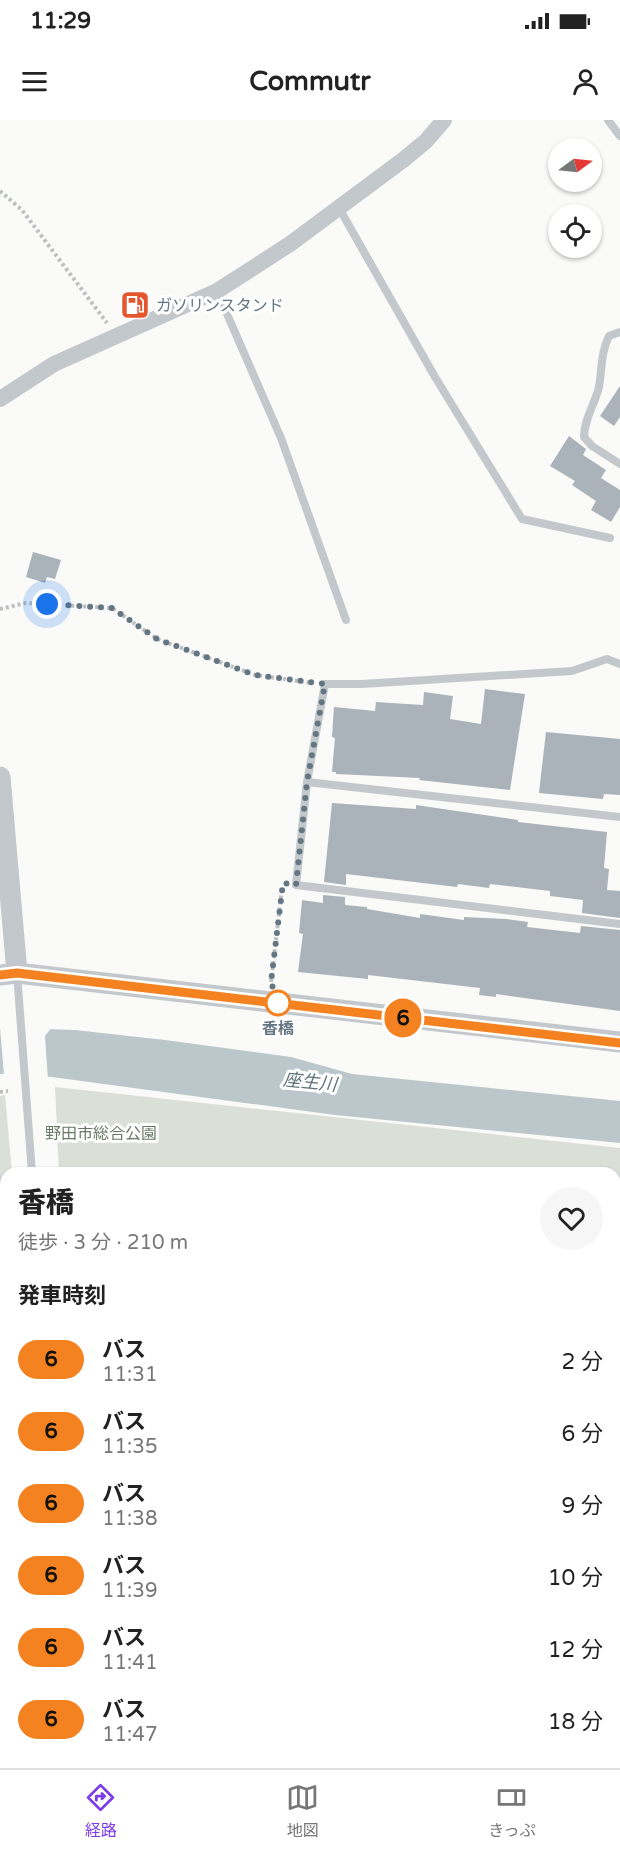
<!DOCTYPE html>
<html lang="ja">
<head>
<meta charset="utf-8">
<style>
  body { margin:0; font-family:"Varela Round","Noto Sans JP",sans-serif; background:#f6f6f6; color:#222; height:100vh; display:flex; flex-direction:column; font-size:22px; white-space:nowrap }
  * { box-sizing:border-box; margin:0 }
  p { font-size:20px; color:#767676 }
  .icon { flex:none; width:33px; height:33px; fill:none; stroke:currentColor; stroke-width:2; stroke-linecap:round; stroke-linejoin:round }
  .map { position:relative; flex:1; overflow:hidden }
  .side { position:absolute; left:0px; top:1047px; width:621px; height:602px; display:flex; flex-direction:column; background:#fff; border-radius:18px 18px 0 0; box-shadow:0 2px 4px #0004 }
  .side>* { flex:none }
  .badge { padding:0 12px; border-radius:20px; font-size:21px; line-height:39px }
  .needle { width:39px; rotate:75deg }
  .buttons { position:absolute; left:548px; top:18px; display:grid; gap:12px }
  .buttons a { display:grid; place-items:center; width:54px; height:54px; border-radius:50%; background:#fff; box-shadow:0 2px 4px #0004; font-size:30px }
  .you { position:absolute; width:30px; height:30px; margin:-15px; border:4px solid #fff; border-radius:50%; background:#1a73e8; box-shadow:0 0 0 9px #1a73e833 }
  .map>.badge { position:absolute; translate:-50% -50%; box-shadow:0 0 0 3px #fff }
  h2 { padding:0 18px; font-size:22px; line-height:54px }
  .round { display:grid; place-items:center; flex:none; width:63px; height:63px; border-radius:32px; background:#f6f6f6 }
  .headline { display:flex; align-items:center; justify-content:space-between; height:102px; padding:0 18px }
  h1 { font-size:28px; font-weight:800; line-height:45px }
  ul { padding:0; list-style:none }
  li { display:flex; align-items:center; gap:18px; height:72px; padding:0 18px }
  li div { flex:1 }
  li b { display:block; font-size:22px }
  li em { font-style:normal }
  li .badge { min-width:66px; font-weight:700; text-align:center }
  .status { display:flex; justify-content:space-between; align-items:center; height:42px; padding:0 30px; background:#fff; direction:ltr }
  .status svg { height:16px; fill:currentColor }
  header { display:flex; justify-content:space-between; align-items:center; height:78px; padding:0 18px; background:#fff; font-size:27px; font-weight:800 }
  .menu { display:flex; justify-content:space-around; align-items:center; height:84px; border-top:2px solid #e0e0e0; background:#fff; font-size:16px; color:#767676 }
  .menu a { display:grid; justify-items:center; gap:3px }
  .menu .current { color:#7c3aed }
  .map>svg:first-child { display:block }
  .green { fill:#dadfd7 }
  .water { fill:#bbc7cb }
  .pier { fill:#fafaf8 }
  .building { fill:#aab3b9 }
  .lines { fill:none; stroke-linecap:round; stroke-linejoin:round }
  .path { stroke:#bbbfc2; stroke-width:4; stroke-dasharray:3 3; stroke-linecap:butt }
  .service { stroke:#c3c8cc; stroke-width:8 }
  .pedestrian { stroke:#c3c8cc; stroke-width:12 }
  .minor { stroke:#c3c8cc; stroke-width:16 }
  .tertiary { stroke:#c3c8cc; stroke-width:21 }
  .line-casing { stroke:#fff; stroke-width:14 }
  .line { stroke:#f58220; stroke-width:9 }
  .walk { stroke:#657683; stroke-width:6; stroke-dasharray:0 10.8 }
  .stop-dot { fill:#fff; stroke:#f58220; stroke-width:3 }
  .labels { text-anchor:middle; stroke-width:6; stroke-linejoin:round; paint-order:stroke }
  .poi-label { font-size:16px; fill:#657683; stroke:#fff; text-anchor:start }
  .stop-label { font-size:16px; font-weight:bold; fill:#657683; stroke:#fff }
  .park-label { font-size:16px; fill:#687a64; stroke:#fff }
  .water-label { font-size:18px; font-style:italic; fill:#60757c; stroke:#fff }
</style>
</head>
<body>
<div class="status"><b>11:29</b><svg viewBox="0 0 49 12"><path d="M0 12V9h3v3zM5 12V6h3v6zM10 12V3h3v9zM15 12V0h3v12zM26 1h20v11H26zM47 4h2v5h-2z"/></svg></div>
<header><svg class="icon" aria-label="menu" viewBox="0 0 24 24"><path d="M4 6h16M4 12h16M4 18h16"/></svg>Commutr<svg class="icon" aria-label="person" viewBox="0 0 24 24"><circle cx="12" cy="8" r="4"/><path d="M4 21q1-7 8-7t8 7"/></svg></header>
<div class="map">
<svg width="620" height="1648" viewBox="0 0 620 1648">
  <rect width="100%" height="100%" fill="#fafaf8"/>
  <path class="green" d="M55,967l565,61v620h-383l-1,-5 379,-1v-589h-556z
    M5,975l7,78h-6v589h204l1,6h-211v-672z"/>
  <path class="water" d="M46,909l29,1 90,10 126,17 61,17 268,27v42l-285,-28 -283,-38 -52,-3v-44z"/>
  <path class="pier" d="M0,907h52l-7,9 3,44 -44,-4z"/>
  <path class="building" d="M620,266v31l-6,9 -14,-10z
    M569,316l17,13 -3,6 23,15 -5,8 19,12v17l-9,15 -20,-12 5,-9 -24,-16 3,-4 -25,-15z
    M33,432l28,8 -6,19 -8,-2 -2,6 -19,-6z
    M485,569l40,5 -15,96 -91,-10 1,-2 -84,-4v-2h-4l3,-34 -3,-1 2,-30 41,4 1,-9 47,3 1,-13 29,4 -3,23 31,5z
    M546,612l74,7v56l-16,-1 -1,5 -64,-6z
    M332,683l84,6v-4l102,15v2l89,10 -3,36 5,1 -2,21 13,1v27l-38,-5 1,-13 -33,-4v-5l-60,-7 -1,4 -31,-4 -1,3 -111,-13v11l-22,-3z
    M323,775l22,2v8l22,2v2l53,9v-4l44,6v-3l42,2 22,3 -1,5 53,6 1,-7 39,4v81l-124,-17v3l-17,-2 1,-7 -112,-13v4l-70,-7 5,-38 -4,-1 3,-33 21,3z"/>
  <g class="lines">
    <path class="path" d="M0,71l22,19 85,113
      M0,489l26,-6 86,5 45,31 98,36 57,8
      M271,862l11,-94
      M0,972l8,-1
      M615,1320l5,7
      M615,1432l5,-5
      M0,1496l6,-4
      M295,1642l1,6
      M599,1642l6,6
      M5,1648l7,-6"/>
    <path class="service" d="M608,0l12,16
      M339,88l96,169 87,142 88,19
      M217,171l64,147 65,182
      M620,212l-11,4c-8,16 -7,33 -10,51 -4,17 -15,32 -15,50l8,9 28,18
      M620,544l-13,-5 -35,12 -210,13h-37l-18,98 -11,103 324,39
      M307,662l313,35
      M17,853l15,200
      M0,1200l6,-5
      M615,1302l5,2
      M220,1642l1,6"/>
    <path class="pedestrian" d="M0,1452l6,-1"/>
    <path class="minor" d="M0,279l54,-35 163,-73 73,-47 113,-84 23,-19 18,-21"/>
    <path class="tertiary" d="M0,657l17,196
      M0,855l17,-2 603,69"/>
  </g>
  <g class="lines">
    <g class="line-casing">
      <path id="line" d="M0,855l17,-2 603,70"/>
    </g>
    <use href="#line" class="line"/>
    <path class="walk" d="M47,484l65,4 45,31 98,36 70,9 -18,98 -11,103 -13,-2 -12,99 7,21"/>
  </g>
  <defs>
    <g id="fuel-square" transform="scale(1.5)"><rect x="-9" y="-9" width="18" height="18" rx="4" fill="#e4572e" stroke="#fff"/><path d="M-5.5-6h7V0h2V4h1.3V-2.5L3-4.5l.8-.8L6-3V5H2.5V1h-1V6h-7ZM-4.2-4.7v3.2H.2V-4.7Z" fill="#fff"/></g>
  </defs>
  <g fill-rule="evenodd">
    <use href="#fuel-square" x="135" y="185"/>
  </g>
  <circle class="stop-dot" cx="278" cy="883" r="12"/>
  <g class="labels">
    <g class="poi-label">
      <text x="156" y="191">ガソリンスタンド</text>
    </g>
    <g class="stop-label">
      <text x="278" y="914">香橋</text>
    </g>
    <g class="park-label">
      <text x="101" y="1019">野田市総合公園</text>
    </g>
    <g class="water-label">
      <text transform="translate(310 962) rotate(6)" y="6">座生川</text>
    </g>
  </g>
</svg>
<div class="buttons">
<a><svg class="needle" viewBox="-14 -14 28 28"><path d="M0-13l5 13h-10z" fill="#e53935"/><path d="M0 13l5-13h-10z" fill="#767676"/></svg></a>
<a><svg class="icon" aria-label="locate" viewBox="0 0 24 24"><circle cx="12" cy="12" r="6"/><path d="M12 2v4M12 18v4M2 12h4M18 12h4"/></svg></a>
</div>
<div class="you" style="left:47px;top:484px"></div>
<b class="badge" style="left:403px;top:898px;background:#f58220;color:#111">6</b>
<section class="side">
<div class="headline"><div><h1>香橋</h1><p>徒歩 · 3 分 · 210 m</p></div><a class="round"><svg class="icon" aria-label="heart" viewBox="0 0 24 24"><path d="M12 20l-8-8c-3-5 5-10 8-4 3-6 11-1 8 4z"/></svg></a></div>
<h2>発車時刻</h2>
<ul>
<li><span class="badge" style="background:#f58220;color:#111">6</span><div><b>バス</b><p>11:31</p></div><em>2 分</em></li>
<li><span class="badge" style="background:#f58220;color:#111">6</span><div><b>バス</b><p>11:35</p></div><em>6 分</em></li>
<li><span class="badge" style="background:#f58220;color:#111">6</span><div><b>バス</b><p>11:38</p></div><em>9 分</em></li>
<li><span class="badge" style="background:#f58220;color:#111">6</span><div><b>バス</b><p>11:39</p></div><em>10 分</em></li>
<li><span class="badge" style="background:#f58220;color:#111">6</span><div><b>バス</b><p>11:41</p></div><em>12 分</em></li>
<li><span class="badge" style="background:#f58220;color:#111">6</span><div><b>バス</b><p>11:47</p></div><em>18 分</em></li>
</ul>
</section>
</div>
<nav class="menu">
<a class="current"><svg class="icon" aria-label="directions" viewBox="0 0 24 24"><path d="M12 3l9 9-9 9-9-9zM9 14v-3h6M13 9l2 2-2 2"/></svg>経路</a>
<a><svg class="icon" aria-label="map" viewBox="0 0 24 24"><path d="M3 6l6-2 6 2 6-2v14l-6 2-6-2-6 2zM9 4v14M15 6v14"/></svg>地図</a>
<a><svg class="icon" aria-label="tickets" viewBox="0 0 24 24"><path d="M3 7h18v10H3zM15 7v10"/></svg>きっぷ</a>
</nav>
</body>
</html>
